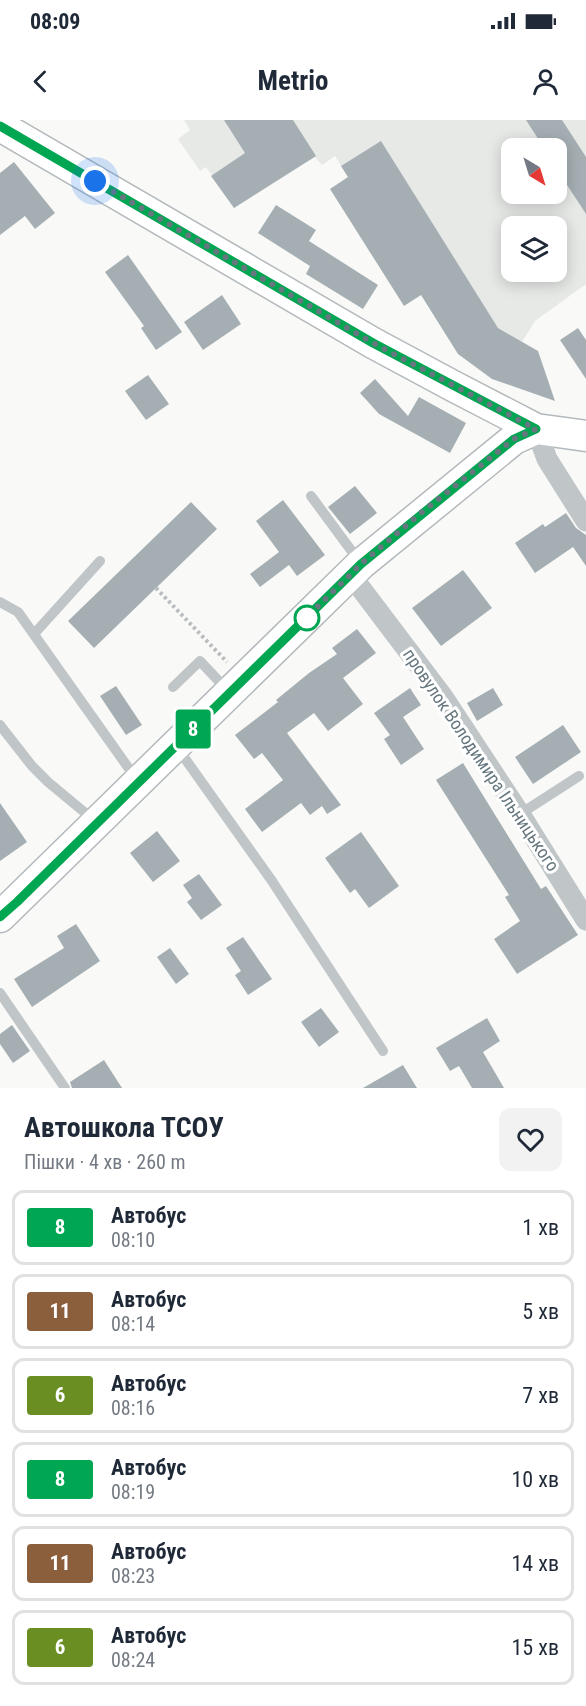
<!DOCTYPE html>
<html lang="uk">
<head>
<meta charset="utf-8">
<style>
  body { margin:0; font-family:"Roboto Condensed",sans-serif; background:#f2f2f3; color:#1f2937; height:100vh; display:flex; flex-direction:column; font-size:22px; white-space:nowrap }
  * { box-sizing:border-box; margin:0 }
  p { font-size:20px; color:#747a83 }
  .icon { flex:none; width:33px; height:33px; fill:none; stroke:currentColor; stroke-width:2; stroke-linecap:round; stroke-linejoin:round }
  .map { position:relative; height:968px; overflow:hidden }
  .drawer { display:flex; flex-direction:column; background:#fff; flex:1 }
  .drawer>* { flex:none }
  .badge { padding:0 12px; border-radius:4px; font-size:21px; line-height:39px }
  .needle { width:39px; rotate:142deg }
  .fabs { position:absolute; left:501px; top:18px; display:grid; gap:12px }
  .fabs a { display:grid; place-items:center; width:66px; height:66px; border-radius:12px; background:#fff; box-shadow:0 3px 15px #0003; font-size:30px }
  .you { position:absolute; width:30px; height:30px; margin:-15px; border:4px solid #fff; border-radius:50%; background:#1a73e8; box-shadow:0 0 0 9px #1a73e833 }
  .map>.badge { position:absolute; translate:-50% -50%; box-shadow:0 0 0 3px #fff }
  .round { display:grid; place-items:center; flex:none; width:63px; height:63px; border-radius:12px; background:#f2f2f3 }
  .headline { display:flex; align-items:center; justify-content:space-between; height:102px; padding:0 24px }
  h1 { font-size:28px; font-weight:700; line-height:45px }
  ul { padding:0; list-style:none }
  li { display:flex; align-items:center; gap:18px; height:75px; margin:0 12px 9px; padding:0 12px; border:3px solid #e0e1e3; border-radius:12px }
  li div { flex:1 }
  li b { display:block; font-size:22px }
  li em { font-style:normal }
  li .badge { min-width:66px; font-weight:700; text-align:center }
  .status { display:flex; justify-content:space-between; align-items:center; height:42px; padding:0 30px; background:#fff; direction:ltr }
  .status svg { height:16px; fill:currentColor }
  header { display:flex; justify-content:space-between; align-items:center; height:78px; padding:0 24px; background:#fff; font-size:27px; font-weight:700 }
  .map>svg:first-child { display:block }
  .built { fill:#e7e9e7; fill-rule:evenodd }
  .building { fill:#a5afb3 }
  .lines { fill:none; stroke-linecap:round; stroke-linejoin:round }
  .secondary-casing { stroke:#b3b9bd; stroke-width:33 }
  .path { stroke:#b9bdbf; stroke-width:4; stroke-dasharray:3 3; stroke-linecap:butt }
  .lane { stroke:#c0c5c8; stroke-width:10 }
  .street { stroke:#c0c5c8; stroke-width:21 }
  .secondary { stroke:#fff; stroke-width:30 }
  .line-casing { stroke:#fff; stroke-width:14 }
  .line { stroke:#00a651; stroke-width:9 }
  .walk { stroke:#66777f; stroke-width:6; stroke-dasharray:0 10.8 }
  .stop-dot { fill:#fff; stroke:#00a651; stroke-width:3 }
  .labels { text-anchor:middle; stroke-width:6; stroke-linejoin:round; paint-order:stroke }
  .street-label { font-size:18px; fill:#66777f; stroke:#fff }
</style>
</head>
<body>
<div class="status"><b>08:09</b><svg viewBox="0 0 49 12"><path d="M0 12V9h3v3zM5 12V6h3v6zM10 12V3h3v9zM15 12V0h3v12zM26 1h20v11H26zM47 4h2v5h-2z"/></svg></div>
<header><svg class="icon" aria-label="back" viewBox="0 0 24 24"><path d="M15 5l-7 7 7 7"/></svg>Metrio<svg class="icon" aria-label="person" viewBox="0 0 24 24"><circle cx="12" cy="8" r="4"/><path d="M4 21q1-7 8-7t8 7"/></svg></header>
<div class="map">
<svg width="586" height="968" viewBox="0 0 586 968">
  <rect width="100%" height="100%" fill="#f9f9f7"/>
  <path class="built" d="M184,0h402v164l-51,37 -13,21 -24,-14 -111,-88 -52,-84 -13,9 -7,-8 -81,51 -28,-41 -6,4 -22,-32 12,-9zM512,28h44v46h-44zM512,106h44v46h-44z"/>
  <path class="building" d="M224,0h69l23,36 -82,52 -23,-32 34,-23z
    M526,0h36l24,37v57l-30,-46v-20h-12z
    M381,21l117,187 40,23 17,50 -63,-22 -34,-25 -37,-59 -17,11 -74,-117 18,-12 -7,-11z
    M14,42l41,51 -20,16 -10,-13 -25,19v-62z
    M276,85l40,25 -7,11 69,44 -15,24 -57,-35 4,-8 -52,-33z
    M128,135l54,77 -26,18 -15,-22 3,-2 -39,-54z
    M222,175l19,29 -38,26 -19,-28z
    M578,208l8,12v39l-26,-39z
    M148,255l21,29 -23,16 -21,-29z
    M375,259l33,37 11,-19 47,26 -16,30 -71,-39 -19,-21z
    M355,366l22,27 -27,21 -22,-27z
    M283,380l42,55 -28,21 -8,-11 -29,22 -10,-13 29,-22 -23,-31z
    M191,382l26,27 -123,119 -26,-27z
    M566,393l10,15 10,7v31l-13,-19 -38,26 -20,-30 28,-19 2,3z
    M463,450l29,38 -51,38 -29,-38z
    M357,509l19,24 -33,25 20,26 -35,27 -14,-18 -27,20 54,72 -14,9 -5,-8 -12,9 -9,-12 -39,29 -17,-23 38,-29 -21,-27 -8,6 -19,-24 43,-33 -2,-2 33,-27 28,-19 -5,-6z
    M116,566l26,39 -16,10 -26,-39z
    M410,568l11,17 -18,12 21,32 -23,16 -17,-26 6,-4 -16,-22z
    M493,568l10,17 -26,16 -10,-18z
    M563,605l18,27 -48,32 -18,-27z
    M463,643l78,126 5,-3 32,49 -61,39 -23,-35 26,-18 -15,-24 4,-2 -73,-115z
    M0,683l27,39 -27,19z
    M157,711l23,30 -27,21 -23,-29z
    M361,712l38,54 -30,22 -14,-19 -5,4 -25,-35z
    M199,754l23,31 -21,15 -14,-18 5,-4 -9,-13z
    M76,804l24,37 -68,46 -18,-28 50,-31 -7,-12z
    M243,817l29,42 -24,16 -13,-20 6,-4 -15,-23z
    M170,828l19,26 -13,10 -19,-27z
    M321,888l18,24 -20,15 -18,-25z
    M487,898l13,23 -17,11 21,36h-32l-13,-22 -9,5 -14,-23z
    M12,905l18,26 -17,12 -13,-19v-10z
    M104,940l18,28h-50l-2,-6z
    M403,945l14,23h-54z"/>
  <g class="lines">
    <g class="secondary-casing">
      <path id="secondary" d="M0,6l373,217 80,43 83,43 50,7
        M0,797l361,-353 153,-125 22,-10"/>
    </g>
    <path class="path" d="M156,468l71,74"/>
    <path class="lane" d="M311,376l48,65
      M0,482l18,10 119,168
      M34,514l66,-73
      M173,567l27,-26 28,30
      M0,605l32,41 16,16 47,39
      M176,626l96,135 111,170
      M520,694l59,-38
      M0,873l65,95"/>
    <path class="street" d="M536,309l11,30 39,62
      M350,454l93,123 77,117 66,106"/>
    <use href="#secondary" class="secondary"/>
  </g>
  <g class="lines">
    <g class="line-casing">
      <path id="line" d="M0,6l373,217 163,86 -22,10 -153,125 -344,338 -17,15"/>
    </g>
    <use href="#line" class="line"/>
    <path class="walk" d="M95,61l278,162 163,86 -22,10 -93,74 -60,51 -57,56 3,-2"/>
  </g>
  <circle class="stop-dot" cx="307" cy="498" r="12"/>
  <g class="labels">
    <g class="street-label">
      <text transform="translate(481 640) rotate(56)" y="6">провулок Володимира Ільницького</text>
    </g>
  </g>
</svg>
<div class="fabs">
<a><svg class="needle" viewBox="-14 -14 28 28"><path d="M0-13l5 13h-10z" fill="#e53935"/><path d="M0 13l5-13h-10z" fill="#747a83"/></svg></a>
<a><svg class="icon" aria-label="layers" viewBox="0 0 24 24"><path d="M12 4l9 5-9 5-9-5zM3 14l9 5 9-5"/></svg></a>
</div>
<div class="you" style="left:95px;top:61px"></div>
<b class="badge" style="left:193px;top:609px;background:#00a651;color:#fff">8</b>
</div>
<section class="drawer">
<div class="headline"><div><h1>Автошкола ТСОУ</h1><p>Пішки · 4 хв · 260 m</p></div><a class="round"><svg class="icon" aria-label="heart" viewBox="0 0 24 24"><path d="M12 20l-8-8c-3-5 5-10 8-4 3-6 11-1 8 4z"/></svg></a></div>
<ul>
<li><span class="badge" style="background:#00a651;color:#fff">8</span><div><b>Автобус</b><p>08:10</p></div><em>1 хв</em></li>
<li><span class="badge" style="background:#8b5e3c;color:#fff">11</span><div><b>Автобус</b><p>08:14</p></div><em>5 хв</em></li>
<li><span class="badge" style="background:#6b8e23;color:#fff">6</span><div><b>Автобус</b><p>08:16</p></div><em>7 хв</em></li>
<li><span class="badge" style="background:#00a651;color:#fff">8</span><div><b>Автобус</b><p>08:19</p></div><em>10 хв</em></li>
<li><span class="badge" style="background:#8b5e3c;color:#fff">11</span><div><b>Автобус</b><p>08:23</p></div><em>14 хв</em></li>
<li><span class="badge" style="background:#6b8e23;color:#fff">6</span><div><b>Автобус</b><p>08:24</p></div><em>15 хв</em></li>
</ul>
</section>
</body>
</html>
